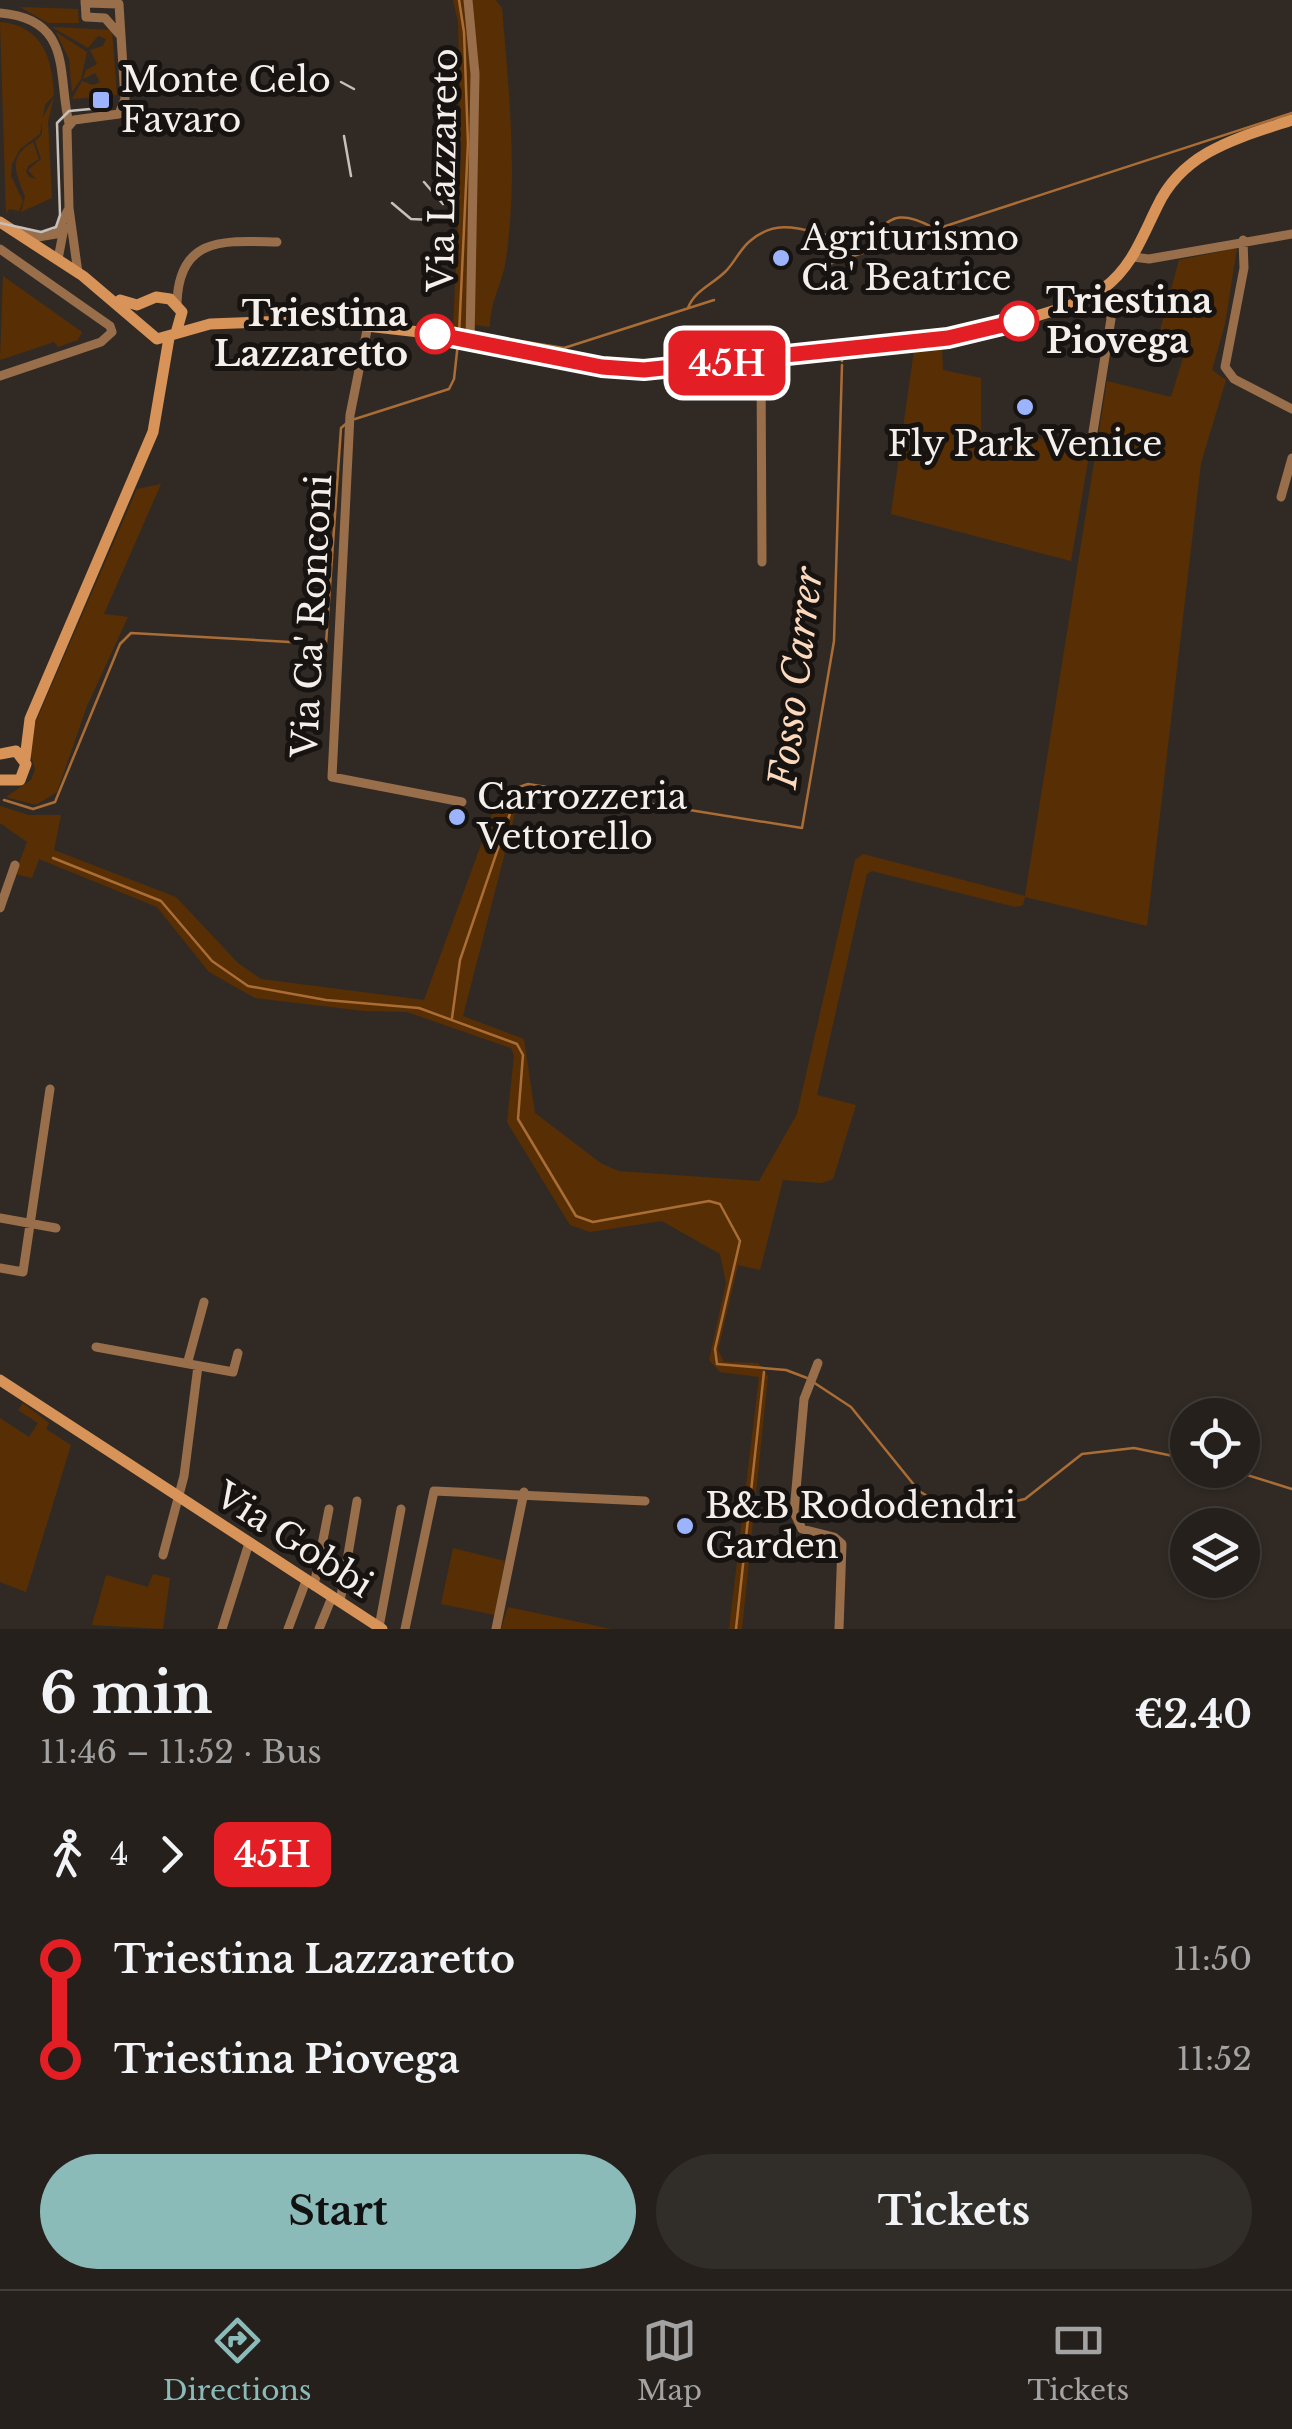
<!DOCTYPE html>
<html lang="en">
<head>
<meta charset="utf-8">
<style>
  body { margin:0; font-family:"Libre Baskerville",serif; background:#312d28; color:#f1f3f6; height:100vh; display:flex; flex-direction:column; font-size:38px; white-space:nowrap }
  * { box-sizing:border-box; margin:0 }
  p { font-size:32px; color:#a3a3a3 }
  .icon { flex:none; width:55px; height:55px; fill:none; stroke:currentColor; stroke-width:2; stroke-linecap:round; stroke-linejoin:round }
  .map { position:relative; height:1629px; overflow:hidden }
  .details { display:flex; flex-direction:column; background:#25201b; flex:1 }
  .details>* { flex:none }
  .badge { padding:0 20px; border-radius:15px; font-size:35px; line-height:65px }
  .tools { position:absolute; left:1170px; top:1398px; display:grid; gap:20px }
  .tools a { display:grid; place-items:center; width:90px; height:90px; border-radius:50%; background:#25201b; box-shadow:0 2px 8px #0004,0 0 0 2px #423e3a; font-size:50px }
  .map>.badge { position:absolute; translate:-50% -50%; box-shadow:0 0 0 5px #fff }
  .legs { display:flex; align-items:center; gap:15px; height:110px; padding:0 40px; font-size:32px }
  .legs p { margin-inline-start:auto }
  .summary { display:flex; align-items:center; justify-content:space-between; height:170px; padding:0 40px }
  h1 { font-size:55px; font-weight:800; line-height:75px }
  .button { display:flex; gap:20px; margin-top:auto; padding:20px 40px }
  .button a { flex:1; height:115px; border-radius:60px; background:#8bbbb9; color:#111; font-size:40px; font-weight:800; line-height:115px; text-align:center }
  .button a+a { background:#312d28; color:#f1f3f6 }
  ul { padding:0 40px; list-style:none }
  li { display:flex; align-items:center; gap:35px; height:100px; font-size:38px }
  li i { display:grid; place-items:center; width:15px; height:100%; margin:0 12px; background:currentColor }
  li i::after { content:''; width:25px; height:25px; margin:-12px; border:8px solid; border-radius:50%; background:#25201b }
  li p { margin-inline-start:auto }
  li:first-child i { background:linear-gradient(#0000 50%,currentColor 0) }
  li:last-child i { background:linear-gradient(currentColor 50%,#0000 0) }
  .dock { display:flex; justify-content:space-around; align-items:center; height:140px; border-top:2px solid #423e3a; background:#25201b; font-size:28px; color:#a3a3a3 }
  .dock a { display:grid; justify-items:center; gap:5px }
  .dock .on { color:#8bbbb9 }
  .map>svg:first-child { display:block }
  .green { fill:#582f04 }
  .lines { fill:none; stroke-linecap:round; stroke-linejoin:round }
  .stream { stroke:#ab6d36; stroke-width:2.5 }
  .street { stroke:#996e4a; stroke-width:9 }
  .secondary { stroke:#d89358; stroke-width:11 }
  .tram { stroke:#c5c0bb; stroke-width:2.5 }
  .line-1-casing { stroke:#fff; stroke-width:22 }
  .line-1 { stroke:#e31e24; stroke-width:15 }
  .poi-dot { fill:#9cb4fd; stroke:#171311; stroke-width:4 }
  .stop-1-dot { fill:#fff; stroke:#e31e24; stroke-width:5 }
  .labels { text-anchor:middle; stroke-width:10; stroke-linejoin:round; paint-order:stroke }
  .poi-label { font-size:35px; fill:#f4efeb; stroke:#171311; text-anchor:start }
  .street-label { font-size:35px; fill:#f4efeb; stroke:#171311 }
  .stop-label { font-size:35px; font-weight:bold; fill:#f4efeb; stroke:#171311; text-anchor:start }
  .water-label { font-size:38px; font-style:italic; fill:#fcd8bd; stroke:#171311 }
</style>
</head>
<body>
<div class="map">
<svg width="1292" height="1629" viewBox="0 0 1292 1629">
  <rect width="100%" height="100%" fill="#312a24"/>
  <path class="green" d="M453,0h43l6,8c7,82 16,169 4,251 -3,23 -16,42 -16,68l-15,-2v10l-22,-5 8,-171 -3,-137z
    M20,7l58,2 1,14h-31z
    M0,22c43,4 52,36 54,73l-9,10 -5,29 -20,15 -8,15 -1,12 12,25 -4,10 -10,-2 -3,5z
    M52,27l60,3 5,65 -45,4 10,-18 11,4 7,-3 -5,-9 -12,6 3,-9 11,-6 -7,-14 13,-4 3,-7 -8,-3 -10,12z
    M56,32l31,20 -6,27 -9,13 -3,-33z
    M54,97l-6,25 4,76 -31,14 4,-15c-8,-23 -19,-39 8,-55l6,17 -11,7 -2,6 3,5 7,2 -8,-9 13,-11 -6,-18 7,-7v-15z
    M1237,248l-12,76 -13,46 14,10 -25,83 -54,463 -122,-29 -2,8 -8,2 -143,-36 -5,3 -50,221 39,10 -23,74 -11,4 -39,-3 -23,90 -22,-5 -20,85 6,12 34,1 10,13 -26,253h-13l30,-252 -39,-5 -11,-12 17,-77 -6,-29 -58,-33 -72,11 -20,-7 -63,-103 7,-67 -3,-7 -104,-36 -43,-1 -109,-13 -46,-26 -52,-65 -118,-48 -7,19 -17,-4 12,-32 -27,-19v-17l29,9h32l-7,35 122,47 62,66 23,16 163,21 69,-188 12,-19 14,5 -56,218 61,23 11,74 67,51 17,7 140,10 38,-67 58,-254 8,-6 162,42 82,-515 64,16 17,-55 -28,-12 19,-70z
    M3,276l79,56 -4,8 -20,7 -4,-5 -54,18z
    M942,348l1,22 38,8v68l112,-14 -22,129 -180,-47 23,-164z
    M161,484l-57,130 24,3 -41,89 -30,86 -21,13 -30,-8 25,-17 4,-11 -8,-27 110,-253z
    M23,1403l26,20 -3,6 25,16 -45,147 -26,-10v-164l29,19 9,-14 -20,-13z
    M453,1548l52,13 -10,54 -54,-11z
    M153,1574l17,4 -7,51 -71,-4 14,-50 42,12z
    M508,1607l103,22h-110z"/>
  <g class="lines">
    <path class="stream" d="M823,266l469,-153
      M688,308c7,-18 24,-23 38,-37 9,-9 14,-22 24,-30 35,-30 67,-1 104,-3 35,-2 29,-37 78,-11
      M476,334l88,14 150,-48
      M459,335l9,-192 -4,-111 -5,-32
      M842,361v-2
      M355,419l94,-30 5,-10 4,-36
      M4,800l29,9 22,-7 65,-158 11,-11 195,11 15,-216 7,-6
      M53,858l108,43 51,60 36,25 78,14 93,8 98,36 6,11 -5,64 58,97 17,6 116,-21 11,3 20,37 -25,108 2,15 69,6 21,8 44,29 68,84 38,23 68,-15 57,-45 52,-6 54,11
      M452,1018l8,-58 59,-173 9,-3 274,44 32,-187 8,-276
      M1231,1470l61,19
      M736,1629l28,-257"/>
    <path class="street" d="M85,0l1,17 19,1 15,17
      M468,0l7,74 -5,267
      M0,13c74,6 57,63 69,110
      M21,231l17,6 18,-3 12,-24
      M1243,240l1,28 -19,99 9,12 58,30
      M0,249l110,77 2,6 -11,10 -101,34
      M1133,257l16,2 143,-25
      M58,259l6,-31
      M78,273l-9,-65 -2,-80 7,-8 45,-6 6,-15 -6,-95 -34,-1
      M177,303c2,-68 49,-62 100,-61
      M368,325l-18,90 -18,362 130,25
      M761,359l1,203
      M1093,432l18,-113 -5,-33
      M1281,497l11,-39
      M0,908l15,-43
      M0,1218l56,10
      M0,1268l23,4 27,-183
      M96,1347l137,25 5,-19
      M188,1361l16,-59
      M818,1363l-14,36 -10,113 8,17 32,8 8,7 -3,85
      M163,1555l21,-79 14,-110
      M314,1586l15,-77
      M340,1602l17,-101
      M379,1627l22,-118
      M222,1629l27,-86
      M288,1629l18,-48
      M319,1629l13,-32
      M405,1629l29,-138 211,10
      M496,1629l28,-137"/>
    <path class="secondary" d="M0,222l83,54 74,63 53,-15 104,-4 114,13 190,36 41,1c122,-12 249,-17 367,-51 26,-8 56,-15 78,-31 28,-21 38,-51 53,-81 26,-56 81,-69 135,-87
      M120,300l17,5 19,-8 14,2 12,13 -6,21
      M0,754l16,-3 10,13 -6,16h-20
      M25,759l5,-40 123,-287 16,-94
      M0,1380l382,249"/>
    <path class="tram" d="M341,82l13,7
      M344,136l7,40
      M435,170l8,11
      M424,182l19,22
      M392,203l19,16 22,1
      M0,223l41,9 15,-5 4,-12 -3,-92 12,-12 32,-3"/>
  </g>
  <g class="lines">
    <g class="line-1-casing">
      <path id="line-1" d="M435,334l167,33 42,3 304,-32 71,-17"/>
    </g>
    <use href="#line-1" class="line-1"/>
  </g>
  <g class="poi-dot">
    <rect x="91" y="90" width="20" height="20" rx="5"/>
    <circle cx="781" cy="258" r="10"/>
    <circle cx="1025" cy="407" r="10"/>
    <circle cx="457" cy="817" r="10"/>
    <circle cx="685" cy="1526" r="10"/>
  </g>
  <g class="stop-1-dot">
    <circle cx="1019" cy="321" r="18"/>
    <circle cx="435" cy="334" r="18"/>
  </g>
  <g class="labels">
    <g class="poi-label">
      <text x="121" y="92">Monte Celo<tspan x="121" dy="40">Favaro</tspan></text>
      <text x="801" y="250">Agriturismo<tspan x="801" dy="40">Ca' Beatrice</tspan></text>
      <text x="1025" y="456" text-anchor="middle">Fly Park Venice</text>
      <text x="477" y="809">Carrozzeria<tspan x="477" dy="40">Vettorello</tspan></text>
      <text x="705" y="1518">B&amp;B Rododendri<tspan x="705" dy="40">Garden</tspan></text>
    </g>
    <g class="street-label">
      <text transform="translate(443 170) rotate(-89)" y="12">Via Lazzareto</text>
      <text transform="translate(312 616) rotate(-87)" y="12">Via Ca' Ronconi</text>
      <text transform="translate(294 1540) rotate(33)" y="12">Via Gobbi</text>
    </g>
    <g class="stop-label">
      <text x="1046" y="313">Triestina<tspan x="1046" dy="40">Piovega</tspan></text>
      <text x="408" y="326" text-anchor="end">Triestina<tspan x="408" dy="40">Lazzaretto</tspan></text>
    </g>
    <g class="water-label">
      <text transform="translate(796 678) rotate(-83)" y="13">Fosso Carrer</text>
    </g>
  </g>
</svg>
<div class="tools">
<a><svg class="icon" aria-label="locate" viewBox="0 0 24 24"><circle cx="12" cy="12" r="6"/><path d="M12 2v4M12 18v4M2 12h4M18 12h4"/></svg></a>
<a><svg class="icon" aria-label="layers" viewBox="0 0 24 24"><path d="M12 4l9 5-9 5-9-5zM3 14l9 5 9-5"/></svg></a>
</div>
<b class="badge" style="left:727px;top:363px;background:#e31e24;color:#fff">45H</b>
</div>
<section class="details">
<div class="summary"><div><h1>6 min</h1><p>11:46 – 11:52 · Bus</p></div><b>€2.40</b></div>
<div class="legs"><svg class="icon" aria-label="walk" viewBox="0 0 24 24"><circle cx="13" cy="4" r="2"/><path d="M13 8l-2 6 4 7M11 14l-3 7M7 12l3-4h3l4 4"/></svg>4<svg class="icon" aria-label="forward" viewBox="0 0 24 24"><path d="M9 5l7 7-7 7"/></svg><b class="badge" style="background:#e31e24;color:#fff">45H</b></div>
<ul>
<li><i style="color:#e31e24"></i><b>Triestina Lazzaretto</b><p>11:50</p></li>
<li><i style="color:#e31e24"></i><b>Triestina Piovega</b><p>11:52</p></li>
</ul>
<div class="button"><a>Start</a><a>Tickets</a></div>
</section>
<nav class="dock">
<a class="on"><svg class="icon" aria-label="directions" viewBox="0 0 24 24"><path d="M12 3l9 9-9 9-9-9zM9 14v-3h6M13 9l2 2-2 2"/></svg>Directions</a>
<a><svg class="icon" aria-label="map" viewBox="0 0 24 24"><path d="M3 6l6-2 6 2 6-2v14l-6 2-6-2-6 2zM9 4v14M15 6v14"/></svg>Map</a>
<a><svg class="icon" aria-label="tickets" viewBox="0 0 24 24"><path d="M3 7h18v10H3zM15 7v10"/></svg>Tickets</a>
</nav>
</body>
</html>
